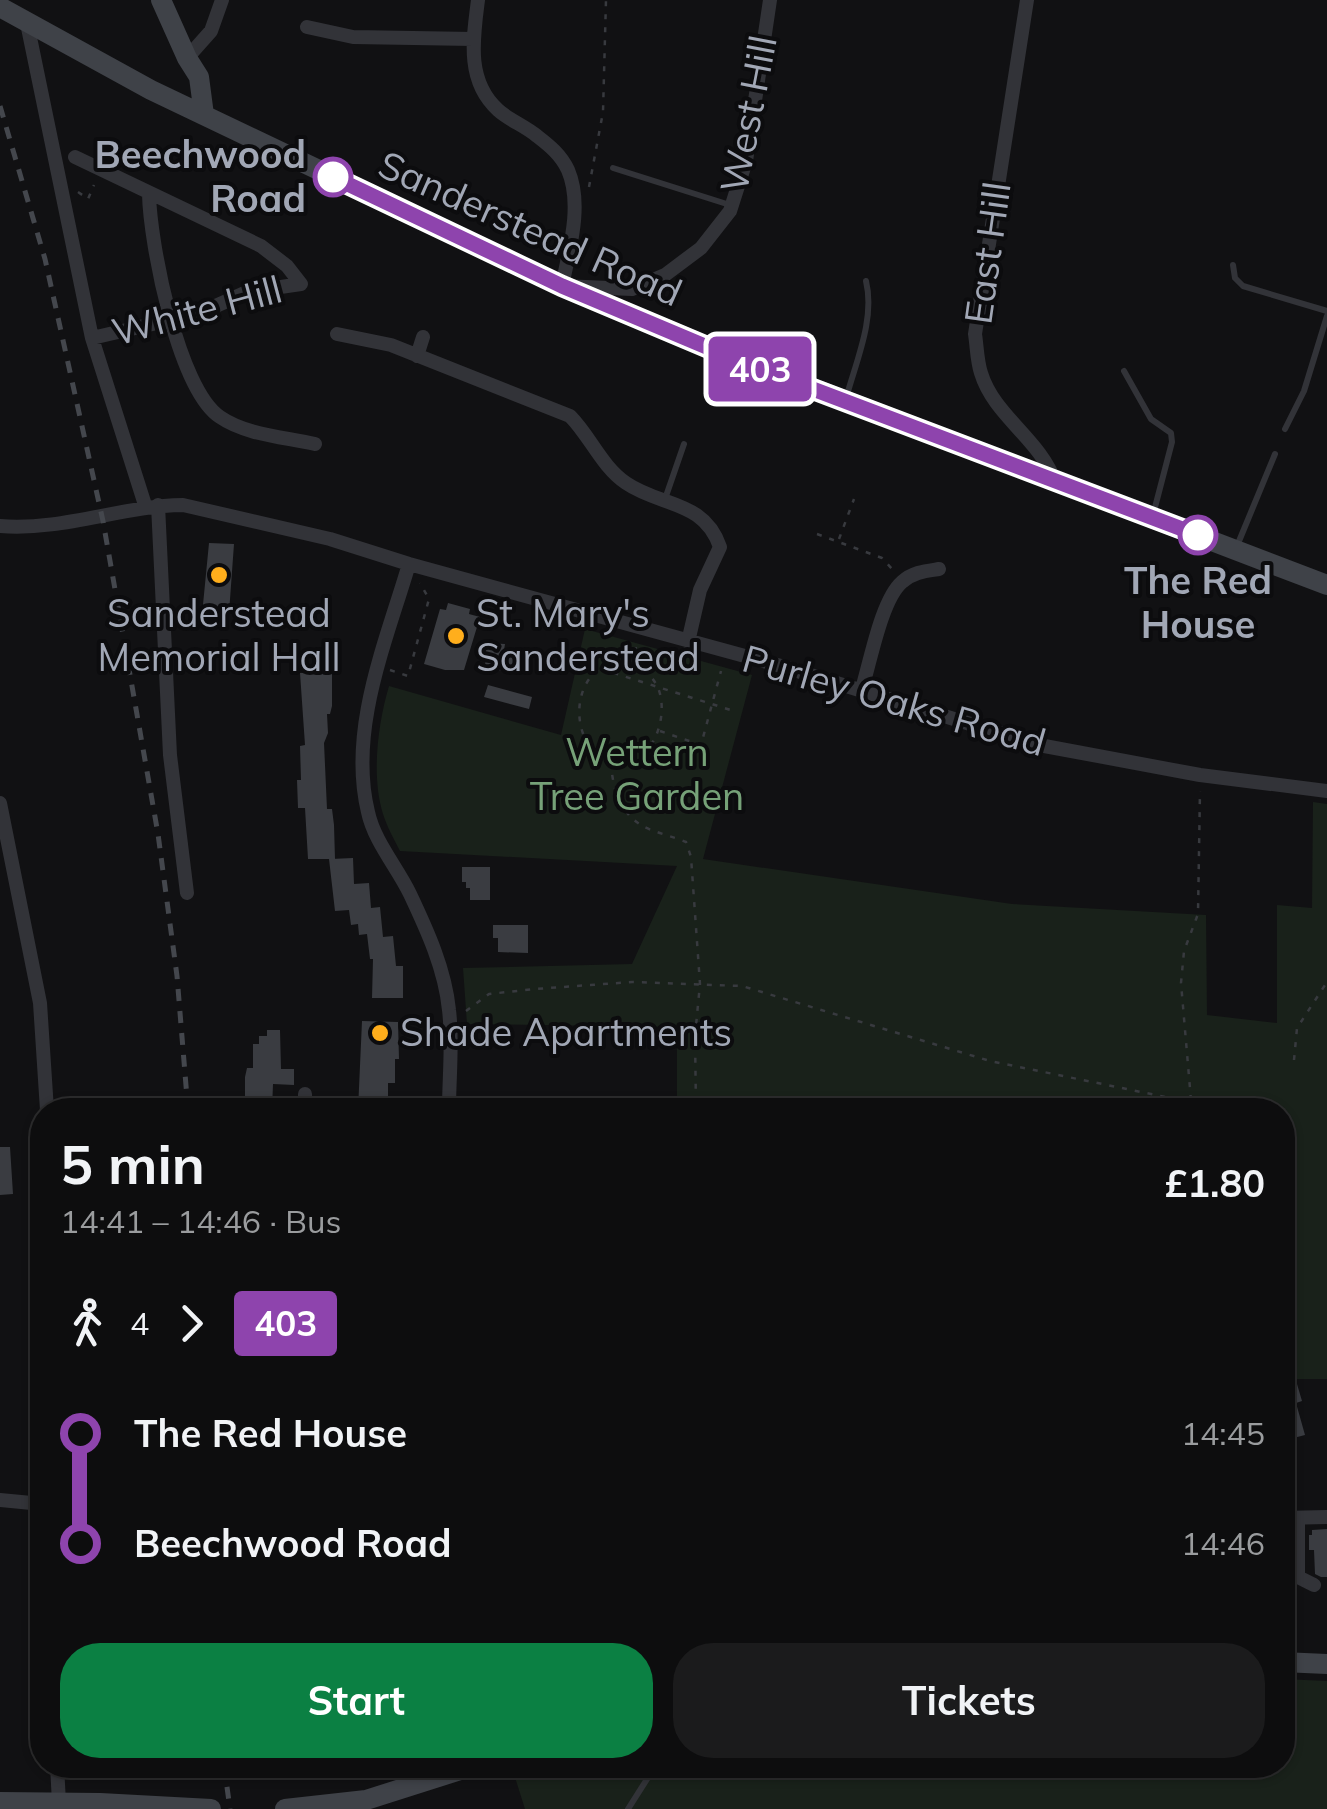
<!DOCTYPE html>
<html lang="en">
<head>
<meta charset="utf-8">
<style>
  body { margin:0; font-family:Mulish,sans-serif; background:#1b1b1c; color:#f1f3f6; height:100vh; display:flex; flex-direction:column; font-size:38px; white-space:nowrap }
  * { box-sizing:border-box; margin:0 }
  p { font-size:32px; color:#9a9c9e }
  .icon { flex:none; width:55px; height:55px; fill:none; stroke:currentColor; stroke-width:2; stroke-linecap:round; stroke-linejoin:round }
  .map { position:relative; flex:1; overflow:hidden }
  .panel { position:absolute; left:30px; top:1098px; width:1265px; height:680px; display:flex; flex-direction:column; background:#0d0d0e; border-radius:40px; box-shadow:0 2px 8px #0004,0 0 0 2px #2d2d2e }
  .panel>* { flex:none }
  .badge { padding:0 20px; border-radius:8px; font-size:35px; line-height:65px }
  .map>.badge { position:absolute; translate:-50% -50%; box-shadow:0 0 0 5px #fff }
  .legs { display:flex; align-items:center; gap:15px; height:110px; padding:0 30px; font-size:32px }
  .legs p { margin-inline-start:auto }
  .summary { display:flex; align-items:center; justify-content:space-between; height:170px; padding:0 30px }
  h1 { font-size:55px; font-weight:700; line-height:75px }
  .action { display:flex; gap:20px; margin-top:auto; padding:20px 30px }
  .action a { flex:1; height:115px; border-radius:40px; background:#0b8043; color:#fff; font-size:40px; font-weight:700; line-height:115px; text-align:center }
  .action a+a { background:#1b1b1c; color:#f1f3f6 }
  ul { padding:0 30px; list-style:none }
  li { display:flex; align-items:center; gap:35px; height:110px; font-size:38px }
  li i { display:grid; place-items:center; width:15px; height:100%; margin:0 12px; background:currentColor }
  li i::after { content:''; width:25px; height:25px; margin:-12px; border:8px solid; border-radius:50%; background:#0d0d0e }
  li p { margin-inline-start:auto }
  li:first-child i { background:linear-gradient(#0000 50%,currentColor 0) }
  li:last-child i { background:linear-gradient(currentColor 50%,#0000 0) }
  .map>svg:first-child { display:block }
  .green { fill:#19211a }
  .building { fill:#3a3c41 }
  .lines { fill:none; stroke-linecap:round; stroke-linejoin:round }
  .path { stroke:#383a3f; stroke-width:2.5; stroke-dasharray:5 8; stroke-linecap:butt }
  .lane { stroke:#323338; stroke-width:6 }
  .street { stroke:#323338; stroke-width:14 }
  .secondary { stroke:#3f4248; stroke-width:20 }
  .rail { stroke:#44474d; stroke-width:5; stroke-dasharray:12 10; stroke-linecap:butt }
  .line-1-casing { stroke:#fff; stroke-width:22 }
  .line-1 { stroke:#8e44ad; stroke-width:15 }
  .stop-1-dot { fill:#fff; stroke:#8e44ad; stroke-width:5 }
  .poi-dot { fill:#ffae1c; stroke:#0c0c0e; stroke-width:4 }
  .labels { text-anchor:middle; stroke-width:8; stroke-linejoin:round; paint-order:stroke }
  .street-label { font-size:38px; fill:#a1a7b5; stroke:#0c0c0e }
  .stop-label { font-size:38px; font-weight:bold; fill:#a1a7b5; stroke:#0c0c0e; text-anchor:end }
  .poi-label { font-size:38px; fill:#a1a7b5; stroke:#0c0c0e; text-anchor:start }
  .park-label { font-size:38px; fill:#76a178; stroke:#0c0c0e }
</style>
</head>
<body>
<div class="map">
<svg width="1327" height="1809" viewBox="0 0 1327 1809">
  <rect width="100%" height="100%" fill="#111113"/>
  <path class="green" d="M585,629l167,46 -49,184 309,45 194,11 1,100 70,8v-118l35,3 1,-106 14,2v575h-44l-1,-269h-605v-83l-210,-3 -4,-56 169,-4 45,-98 -277,-15c-6,-12 -13,-24 -17,-37 -12,-38 -5,-91 6,-128l172,49z
    M1283,1679l44,2v128h-802l-12,-38 16,-6h753z"/>
  <path class="building" d="M209,543l25,1 -6,83 -27,-2z
    M448,603l22,6 -1,5 11,3 -16,53h-19l-21,-6 16,-55 6,1z
    M486,643l19,1 -1,6 23,1v20l-42,-1z
    M332,672v34l-2,8h-3l1,19 -4,10 3,66h5l2,16 1,34h-4l22,-1 1,26 15,-1 2,25 9,-1 3,30 10,-1 3,30h7v32h-31l1,-39h-3l-3,-25 -8,1 -1,-11 -7,1 -2,-15 -14,1 -6,-52h-21l-3,-51h-7l-1,-28h4l-1,-34 5,-1 -5,-72z
    M488,685l44,12 -3,12 -45,-12z
    M462,867h28v33h-20v-12h-4v-6h-4z
    M493,925h35v28l-30,-1v-14h-5z
    M362,1021l36,1 1,37h-4v24h-7v27h-30z
    M267,1030h13l1,39h13v16l-21,-1 -1,26h-27v-33l2,-9h6v-24h6v-8h8z
    M592,1097l37,1v12h-44v-10z
    M0,1147h10l3,47 -13,1z
    M1297,1384l5,17 -6,2 9,32 -23,6v-53z
    M1327,1529v48h-6l-6,-3 -1,-24h-5v-15h3v-5z"/>
  <g class="lines">
    <path class="path" d="M589,187l14,-75 3,-112
      M78,192l10,7 6,-14
      M817,534l65,24 10,11
      M839,539l15,-40
      M635,661c-81,-8 -67,121 -1,98 25,-9 35,-53 22,-75 -5,-9 -14,-16 -21,-23l1,-17
      M601,669l136,43
      M390,670l18,6 21,-77 -9,-16
      M660,731l41,14 20,-74
      M611,762c1,23 8,50 30,63 11,7 31,11 45,17l5,15 9,127 -5,52 1,74
      M466,1011l23,-17 46,-5 97,-7 110,4 248,75 239,49
      M1294,1060l3,-32 30,-46
      M1191,1100l-10,-117 3,-32 14,-37 2,-123"/>
    <path class="lane" d="M613,168l117,37
      M1233,265l2,13 8,8 84,25
      M1124,371l27,48 20,14 1,9 -19,73
      M847,395c10,-36 28,-77 19,-114
      M1285,429l19,-38 23,-75
      M665,499l19,-55
      M1237,546l38,-92
      M450,1099l71,11
      M628,1809l28,-44"/>
    <path class="street" d="M478,0c-5,39 -12,81 20,110 11,10 27,16 39,26 13,10 24,19 31,34 15,35 1,81 -6,116l70,3 33,-14 36,-27 29,-37 16,-50 24,-161
      M1027,0l-52,334c2,13 2,27 6,39 13,43 59,66 74,109
      M27,23l65,315 54,170
      M307,27l46,10 120,2
      M187,58l24,-27 11,-31
      M75,157l186,89 26,20 14,18 -54,8 -47,21 -108,25
      M149,194c1,49 29,195 71,223 26,18 65,20 95,27
      M337,334l54,11 179,71c20,20 32,51 56,67 35,24 78,17 94,64l-20,43 -12,52
      M417,356l6,-19
      M158,505l12,250 17,138
      M0,526c63,5 121,-20 183,-21l147,34 79,25 372,102 258,79 161,30 127,16
      M409,564c-23,78 -61,166 -41,248 6,29 29,55 42,82 17,36 35,75 39,116 4,32 0,67 0,100
      M861,692c9,-28 20,-92 41,-110 11,-10 24,-11 37,-13
      M0,803l40,200 7,107
      M305,1110v-16
      M0,1500l42,4
      M1282,1518l45,-1
      M1298,1518v59l16,8
      M57,1765l2,38"/>
    <path class="secondary" d="M161,0l26,58 12,19 5,38
      M0,7l151,83 411,196 190,79 575,220
      M1282,1662l45,2
      M0,1802l100,1 111,6
      M285,1809l81,-9 110,-35"/>
    <path class="rail" d="M0,106l45,153 58,262 55,313 19,142 11,134
      M224,1765l6,44"/>
  </g>
  <g class="lines">
    <g class="line-1-casing">
      <path id="line-1" d="M333,177l229,109 190,80 446,169"/>
    </g>
    <use href="#line-1" class="line-1"/>
  </g>
  <g class="stop-1-dot">
    <circle cx="333" cy="177" r="18"/>
    <circle cx="1198" cy="535" r="18"/>
  </g>
  <g class="poi-dot">
    <circle cx="219" cy="575" r="10"/>
    <circle cx="456" cy="636" r="10"/>
    <circle cx="380" cy="1033" r="10"/>
  </g>
  <g class="labels">
    <g class="street-label">
      <text transform="translate(749 114) rotate(-79)" y="13">West Hill</text>
      <text transform="translate(530 229) rotate(24)" y="13">Sanderstead Road</text>
      <text transform="translate(988 253) rotate(-82)" y="13">East Hill</text>
      <text transform="translate(197 311) rotate(-15)" y="13">White Hill</text>
      <text transform="translate(894 701) rotate(16)" y="13">Purley Oaks Road</text>
    </g>
    <g class="stop-label">
      <text x="306" y="168">Beechwood<tspan x="306" dy="44">Road</tspan></text>
      <text x="1198" y="594" text-anchor="middle">The Red<tspan x="1198" dy="44">House</tspan></text>
    </g>
    <g class="poi-label">
      <text x="219" y="627" text-anchor="middle">Sanderstead<tspan x="219" dy="44">Memorial Hall</tspan></text>
      <text x="476" y="627">St. Mary's<tspan x="476" dy="44">Sanderstead</tspan></text>
      <text x="400" y="1046">Shade Apartments</text>
    </g>
    <g class="park-label">
      <text x="637" y="766">Wettern<tspan x="637" dy="44">Tree Garden</tspan></text>
    </g>
  </g>
</svg>
<b class="badge" style="left:760px;top:369px;background:#8e44ad;color:#fff">403</b>
<section class="panel">
<div class="summary"><div><h1>5 min</h1><p>14:41 – 14:46 · Bus</p></div><b>£1.80</b></div>
<div class="legs"><svg class="icon" aria-label="walk" viewBox="0 0 24 24"><circle cx="13" cy="4" r="2"/><path d="M13 8l-2 6 4 7M11 14l-3 7M7 12l3-4h3l4 4"/></svg>4<svg class="icon" aria-label="forward" viewBox="0 0 24 24"><path d="M9 5l7 7-7 7"/></svg><b class="badge" style="background:#8e44ad;color:#fff">403</b></div>
<ul>
<li><i style="color:#8e44ad"></i><b>The Red House</b><p>14:45</p></li>
<li><i style="color:#8e44ad"></i><b>Beechwood Road</b><p>14:46</p></li>
</ul>
<div class="action"><a>Start</a><a>Tickets</a></div>
</section>
</div>
</body>
</html>
